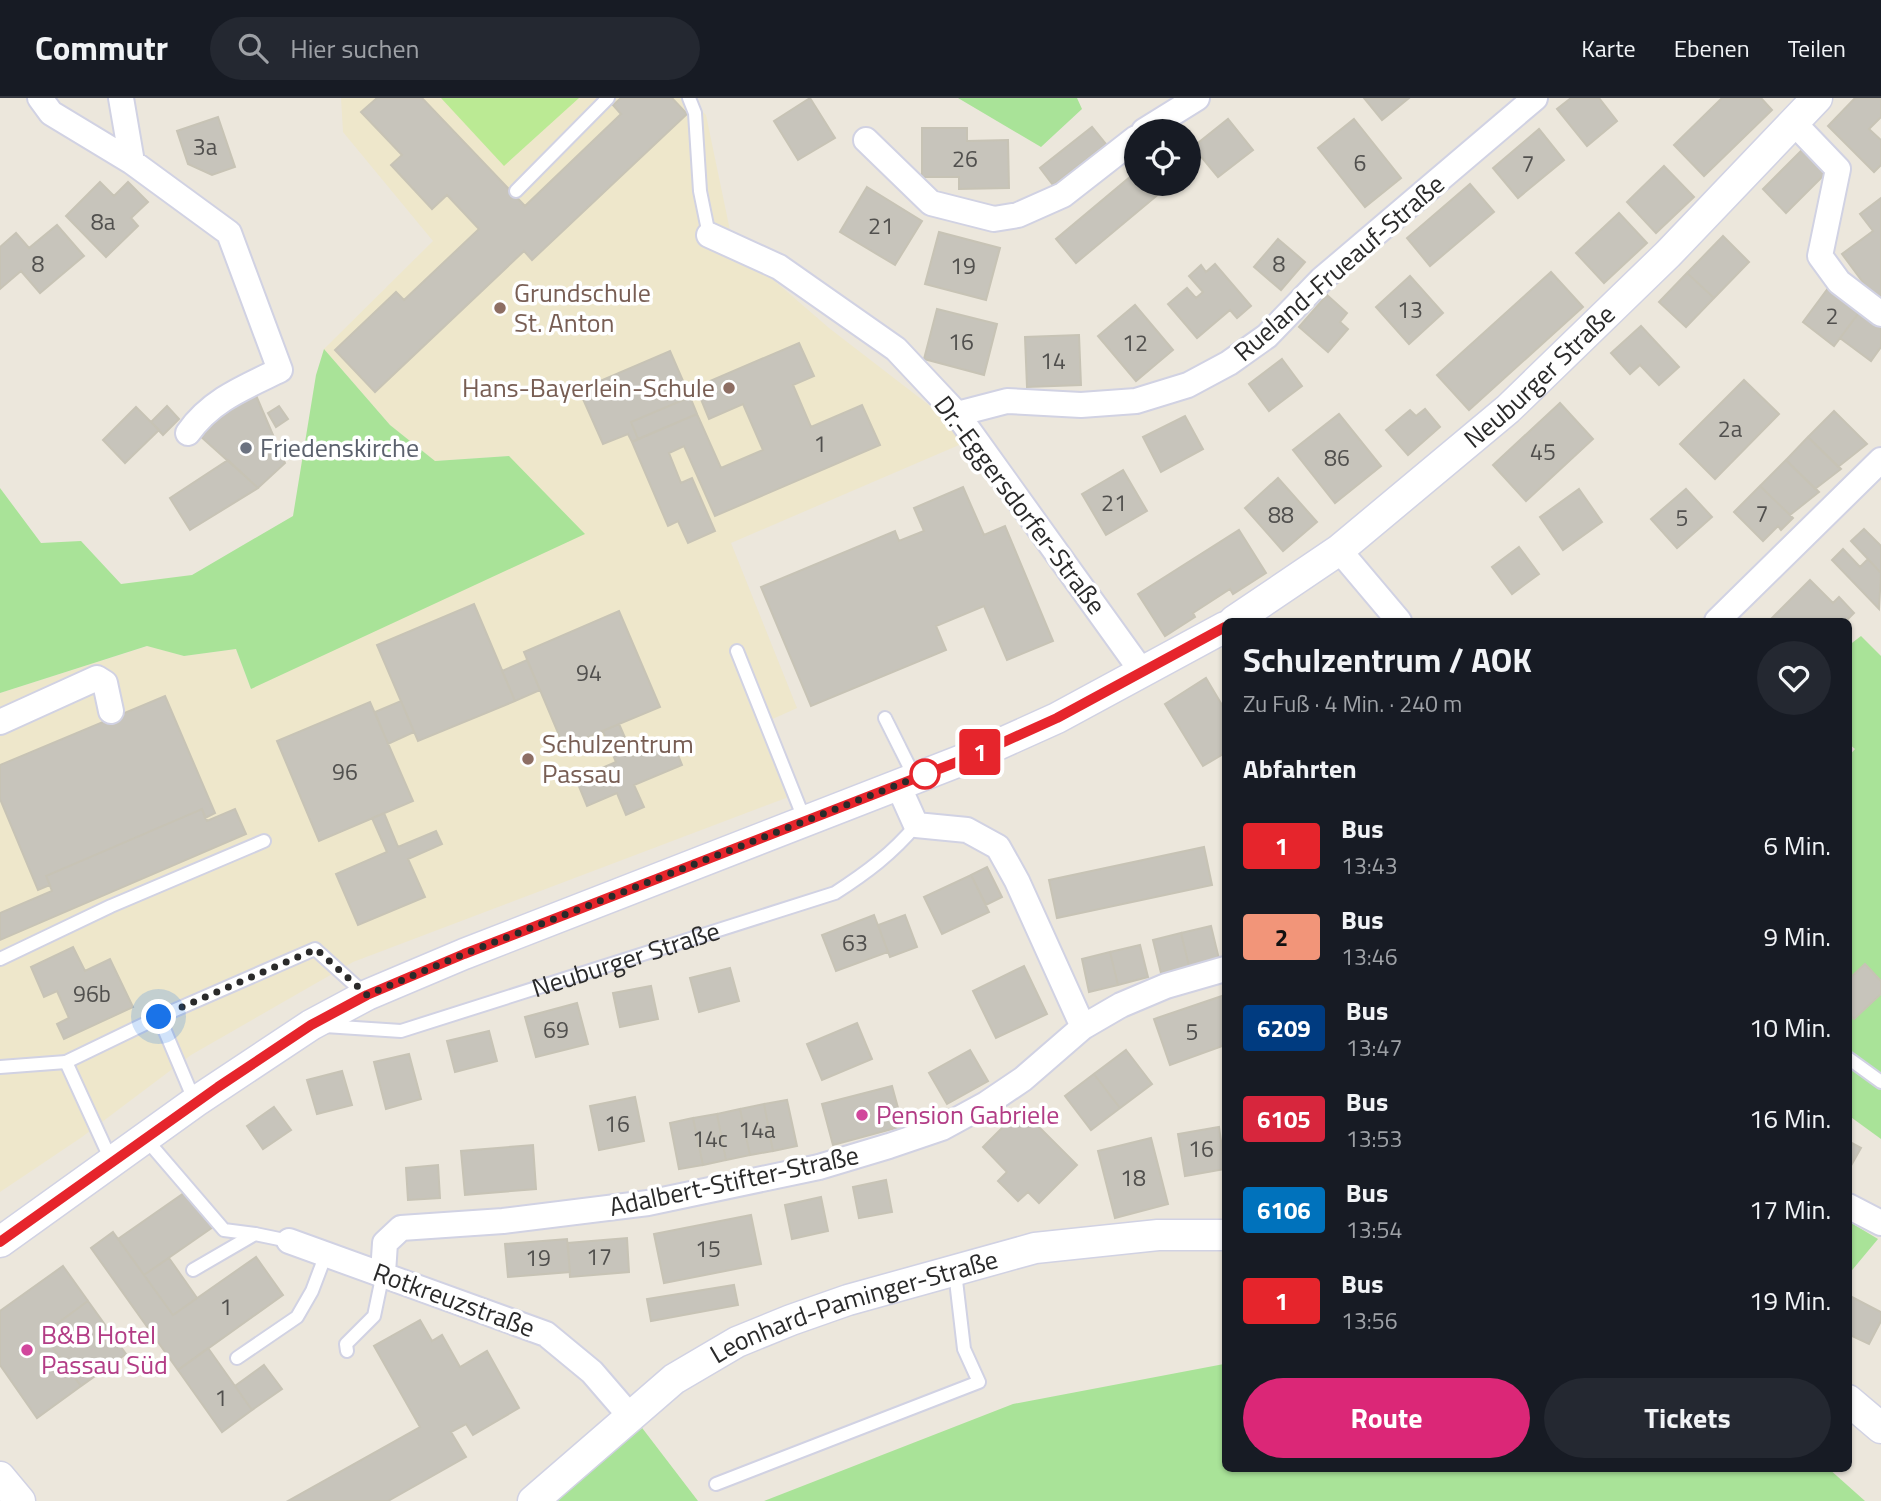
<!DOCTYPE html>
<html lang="de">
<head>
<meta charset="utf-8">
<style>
  body { margin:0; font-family:"Titillium Web",sans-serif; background:#242831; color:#f1f3f6; height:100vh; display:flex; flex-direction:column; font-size:26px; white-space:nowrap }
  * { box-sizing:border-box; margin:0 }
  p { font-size:23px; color:#9ea1a6 }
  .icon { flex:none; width:38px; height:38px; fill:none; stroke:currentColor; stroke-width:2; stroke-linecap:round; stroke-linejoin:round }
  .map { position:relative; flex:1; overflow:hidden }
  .side { position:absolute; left:1222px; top:520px; width:630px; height:854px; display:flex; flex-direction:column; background:#171b24; border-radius:10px; box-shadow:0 2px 5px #0004 }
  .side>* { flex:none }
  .badge { padding:0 14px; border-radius:5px; font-size:24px; line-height:46px }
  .controls { position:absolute; left:1124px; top:21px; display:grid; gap:14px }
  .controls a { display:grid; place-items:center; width:77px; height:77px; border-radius:50%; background:#171b24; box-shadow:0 2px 5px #0004; font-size:35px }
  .you { position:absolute; width:35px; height:35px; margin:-18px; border:5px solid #fff; border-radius:50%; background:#1a73e8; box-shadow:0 0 0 10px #1a73e833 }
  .map>.badge { position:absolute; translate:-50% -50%; box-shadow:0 0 0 4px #fff }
  h2 { padding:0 21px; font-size:26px; line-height:63px }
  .round { display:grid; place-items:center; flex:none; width:74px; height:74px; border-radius:37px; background:#242831 }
  .head { display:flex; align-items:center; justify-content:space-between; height:119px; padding:0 21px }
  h1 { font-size:33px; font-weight:700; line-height:52px }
  .primary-button { display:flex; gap:14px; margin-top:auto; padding:14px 21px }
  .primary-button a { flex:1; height:80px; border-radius:42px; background:#db2777; color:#fff; font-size:28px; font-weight:700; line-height:80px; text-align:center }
  .primary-button a+a { background:#242831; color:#f1f3f6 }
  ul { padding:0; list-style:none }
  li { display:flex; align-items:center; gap:21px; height:91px; padding:0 21px }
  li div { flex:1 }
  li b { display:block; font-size:26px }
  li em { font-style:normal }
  li .badge { min-width:77px; font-weight:700; text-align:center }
  header { display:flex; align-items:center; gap:42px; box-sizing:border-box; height:98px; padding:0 35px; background:#171b24; border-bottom:2px solid #363941 }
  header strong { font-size:33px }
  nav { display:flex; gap:38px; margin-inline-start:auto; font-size:24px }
  .search { width:490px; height:63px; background:#242831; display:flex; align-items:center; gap:18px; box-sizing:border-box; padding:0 24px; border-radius:38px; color:#9ea1a6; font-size:26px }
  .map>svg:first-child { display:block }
  .education { fill:#eee7cb }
  .green { fill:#a9e398 }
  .pitch { fill:#bbea94 }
  .building { fill:#c7c4bb; stroke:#c7c3b5; stroke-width:2 }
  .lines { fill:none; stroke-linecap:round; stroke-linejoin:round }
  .service-casing { stroke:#d1d2e3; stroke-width:16 }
  .minor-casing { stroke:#d1d2e3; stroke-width:28 }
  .tertiary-casing { stroke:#d1d2e3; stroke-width:33 }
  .service { stroke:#fff; stroke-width:12 }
  .minor { stroke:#fff; stroke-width:24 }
  .tertiary { stroke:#fff; stroke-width:30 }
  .line-casing { stroke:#fff; stroke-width:16 }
  .line { stroke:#e6252c; stroke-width:10 }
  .walk { stroke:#2a2a2a; stroke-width:7; stroke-dasharray:0 12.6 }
  .education-dot { fill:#8d6e63; stroke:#fff; stroke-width:2.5 }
  .worship-dot { fill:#6b7280; stroke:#fff; stroke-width:2.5 }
  .stop-dot { fill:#fff; stroke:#e6252c; stroke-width:3.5 }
  .hotel-dot { fill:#d1479c; stroke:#fff; stroke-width:2.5 }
  .labels { text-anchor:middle; stroke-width:7; stroke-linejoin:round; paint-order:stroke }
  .number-label { font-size:23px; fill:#51504e }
  .street-label { font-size:26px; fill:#2a2a2a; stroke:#fff }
  .education-label { font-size:26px; fill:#785e54; stroke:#fff; text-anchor:start }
  .worship-label { font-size:26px; fill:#5b616d; stroke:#fff; text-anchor:start }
  .hotel-label { font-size:26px; fill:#b23c85; stroke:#fff; text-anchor:start }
</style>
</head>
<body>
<header>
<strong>Commutr</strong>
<div class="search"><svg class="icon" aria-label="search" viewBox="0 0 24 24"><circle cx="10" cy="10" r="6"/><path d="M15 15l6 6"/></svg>Hier suchen</div>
<nav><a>Karte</a><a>Ebenen</a><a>Teilen</a></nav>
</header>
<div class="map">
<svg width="1881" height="1403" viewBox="0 0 1881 1403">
  <rect width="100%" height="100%" fill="#ece7dc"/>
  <path class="education" d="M341,0h348l17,17 27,130 96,83 144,111 -242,104 66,165 -31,14 28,73 -441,167 -162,93 -109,82 -82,55v-499l148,-47 36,10 52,-7 15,40 258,-233 -74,5 -45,-36 -66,-76 109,-108 -90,-109z"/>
  <path class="green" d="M958,0h119l5,11 -41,38z
    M324,251l66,76 45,36 74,-5 76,78 -334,155 -15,-40 -52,7 -37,-10 -147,47v-205l41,55 40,-2 40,43 71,-9 101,-59 23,-141z
    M1861,538l20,20v483l-33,-24v-358l7,-8 -7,-6v-97z
    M1848,1123l30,18 -30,36z
    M1224,1266l1,104h603l37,33h-1101l249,-97z
    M633,1318l65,85h-167z"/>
  <path class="pitch" d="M441,0h138l-75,68z"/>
  <path class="building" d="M377,0h45l103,108 96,-92 -8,-9 8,-7h51l15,16 -155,146 -8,-9 -149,141 -40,-42 61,-58 8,8 75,-71 -32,-34 -15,14 -41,-44 11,-10 -41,-43z
    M810,0l25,40 -37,22 -24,-39z
    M1364,0h45l-27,22z
    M1571,0h28l18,23 -30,25 -30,-37z
    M1722,0h39l11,12 -68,66 -30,-31z
    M1855,0h26v19l-12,12 12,11v25l-7,7 -46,-46z
    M218,19l17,50 -23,8 -24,-11 -11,-33z
    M1228,21l25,31 -35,27 -25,-30z
    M1354,21l47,59 -36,29 -47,-59z
    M1092,29l14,17 -53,41 -13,-17z
    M922,30h45v13l41,-1 1,48 -50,1v-12h-37z
    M1539,31l25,31 -46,38 -25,-30z
    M1802,52l23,24 -39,39 -23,-24z
    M1664,68l30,31 -38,36 -29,-31z
    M1136,74v12h16l8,9 -84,70 -20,-24z
    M100,84l14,14 14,-14 20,20 -17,16 7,8 -32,31 -40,-41z
    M1470,86l24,28 -64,54 -23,-28z
    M867,89l55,34 -27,44 -55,-33z
    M1881,100v102l-16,-15 -23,-31 31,-23 -13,-17z
    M1619,115l28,30 -43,40 -28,-30z
    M57,127l27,31 -44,37 -19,-22 -21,18v-42l16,-14 13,15z
    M939,134l61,16 -14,52 -61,-16z
    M1723,138l26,26 -35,36 -27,-25z
    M1278,141l27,23 -24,28 -27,-23z
    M1215,166l36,42 -14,12 -7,-8 -33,28 -29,-34 19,-16 9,10 7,-6 -14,-16 12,-11 5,7z
    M1551,174l32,35 -114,103 -32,-35z
    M1687,175l27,25 -28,29 -27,-25z
    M1410,178l33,37 -34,31 -33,-37z
    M1829,189l32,23 -27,36 -31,-24z
    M1327,197l20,18 -7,9 8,7 -20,23 -29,-25z
    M1135,207l38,45 -37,31 -38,-45z
    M937,211l60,15 -13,51 -60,-16z
    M1861,212l20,15v22l-10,14 -31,-23z
    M1641,228l38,41 -20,18 -19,-20 -10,9 -19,-21z
    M1079,237l2,50 -54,2 -2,-50z
    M799,245l15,33 -21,9 18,42 51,-22 18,40 -165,71 -31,-70 -15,7 12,30 11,-5 23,53 -27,12 -10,-22 -10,5 -36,-84 65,-28 24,54 42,-18 -20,-46 -34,15 -13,-32z
    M670,253l20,46 -59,25 7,17 -6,3 -4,-8 -25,10 -24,-54z
    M1282,261l20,27 -33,25 -20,-27z
    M1744,282l35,34 -64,65 -35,-35z
    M255,295l30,70 -27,25 -59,-53 40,-38z
    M690,299l7,17 -59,25 -7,-17z
    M1560,305l33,36 -67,62 -33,-36z
    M167,308l12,13 -16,16 -12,-13z
    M279,308l9,13 -12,8 -8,-14z
    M136,309l23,23 -34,33 -22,-23z
    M1425,311l15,18 -32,28 -22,-25 24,-20 6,6z
    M1834,313l33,33 -29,23 -30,-30z
    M1339,316l42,52 -46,37 -42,-53z
    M1185,318l18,33 -42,23 -18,-35z
    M1808,339l33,32 -26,20 -29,-29z
    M228,362l30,28 -68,42 -20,-32z
    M1786,362l33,32 -29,23 -30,-29z
    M1123,372l24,41 -41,24 -24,-41z
    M1278,380l39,44 -34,29 -38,-43z
    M1760,388l33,32 -12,12 -3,-4 -15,15 -29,-29z
    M963,389l21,48 21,-9 48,115 -46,19 -23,-54 -48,20 10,24 -135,56 -50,-119 134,-56 4,10 25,-10 -10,-23z
    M1579,391l23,33 -39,28 -23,-33z
    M1686,391l26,28 -35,31 -26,-29z
    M1864,431l17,17v27l-30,-32z
    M1239,432l27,43 -33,21 -3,-5 -37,24 2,4 -30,19 -27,-42z
    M1519,449l20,27 -27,20 -20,-27z
    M1843,451l17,18 8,-8 13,14 -2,36 -47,-49z
    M1810,482l23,23 6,-6 15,16 -8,8h-77z
    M474,506l41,97 -97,40 -41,-96z
    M619,513l41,96 -96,40 -40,-95z
    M527,562l13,30 -25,11 -13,-30z
    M1206,580l19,32v43l-22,13 -38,-62z
    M165,598l50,117 -10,5 -3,-9 -156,67 4,9 -12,5 -38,-91v-34z
    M401,603l13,31 -26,12 -13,-32z
    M370,604l43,99 -94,40 -42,-100z
    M619,626l14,32 39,-16 10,25 -48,20 10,22 -18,8 -9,-22 -30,13 -11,-27 40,-17 -13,-31z
    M202,711l5,12 28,-12 11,25 -246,106v-27l52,-22 -6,-15z
    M384,715l14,34 38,-16 6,13 -34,15 17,38 -67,28 -22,-51 51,-22 -15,-34z
    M1204,749l8,38 -155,33 -8,-38z
    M987,769l15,30 -16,8 -15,-30z
    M971,777l18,37 -47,22 -18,-37z
    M874,817l14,37 -52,19 -14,-36z
    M905,817l12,32 -27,10 -12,-32z
    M1211,828l8,33 -30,7 -8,-33z
    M1181,835l8,33 -28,7 -8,-33z
    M1140,847l8,32 -30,8 -8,-33z
    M73,849l12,24 25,-12 23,48 -69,32 -7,-15 12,-6 -12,-27 -13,6 -13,-30z
    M1110,854l8,33 -29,7 -7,-33z
    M1865,866l16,17v13l-27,25 -6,-6v-33z
    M1024,868l23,48 -51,24 -23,-47z
    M730,870l9,33 -40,11 -9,-34z
    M651,888l7,33 -38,8 -7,-34z
    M1225,897v50l-55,20 -16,-46z
    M577,905l11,41 -52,13 -11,-40z
    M857,925l15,36 -50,21 -15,-36z
    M489,933l8,30 -42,11 -8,-31z
    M970,952l18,31 -41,23 -18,-31z
    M1126,952l26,34 -32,24 -26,-34z
    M409,956l12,45 -35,10 -12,-47z
    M342,973l10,34 -35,9 -10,-34z
    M1094,976l26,34 -29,22 -26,-34z
    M892,988l11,40 -70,19 -11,-41z
    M635,999l9,44 -45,9 -9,-44z
    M787,1002l10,46 -24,5 -9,-47z
    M764,1006l9,47 -23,4 -10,-46z
    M274,1009l17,23 -28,19 -16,-23z
    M740,1011l10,46 -24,5 -9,-46z
    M1021,1011l56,56 -38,38 -11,-11 -10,9 -20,-20 9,-9 -24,-25z
    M717,1016l9,46 -23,5 -10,-47z
    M693,1020l10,47 -24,4 -9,-46z
    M1219,1029l6,42 -40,7 -7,-42z
    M1151,1040l17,66 -53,14 -17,-67z
    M1848,1043l13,7 -13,23z
    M533,1047l3,44 -71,6 -4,-44z
    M438,1067l2,33 -32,2 -2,-32z
    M886,1082l6,32 -33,6 -6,-31z
    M187,1093l26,36 -69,48 -26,-36z
    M821,1099l7,34 -36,8 -7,-34z
    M751,1117l10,49 -97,19 -10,-49z
    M113,1134l60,83 83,-58 27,38 -105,75 -87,-122z
    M627,1140l2,34 -59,5 -2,-34z
    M567,1141l3,33 -62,5 -3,-33z
    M169,1160l28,40 -24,17 -29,-40z
    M63,1168l25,35 -45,33 38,52 -44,32 -37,-53v-54z
    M734,1187l4,20 -87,16 -4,-22z
    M1848,1197l33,17v9l-12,23 -21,-10z
    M88,1203l38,53 -45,32 -38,-52z
    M420,1222l12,21 10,-6 18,32 27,-16 32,57 -46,27 -7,-11 -15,8 15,25 -78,44h-100l132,-74 -46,-81z
    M208,1250l44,62 -30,22 -44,-62z
    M264,1267l18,24 -30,21 -17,-24z"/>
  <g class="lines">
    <g class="service-casing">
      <g id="service">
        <path d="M689,0l6,15 5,78 9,44"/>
        <path d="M516,93l92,-93"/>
        <path d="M737,553l68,170"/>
        <path d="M885,620l30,60"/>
        <path d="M0,861l111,-53 153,-65"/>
        <path id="s1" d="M325,928l76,5 434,-138c31,-20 58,-40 81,-68"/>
        <path d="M1848,960l33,24"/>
        <path d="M0,969l66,-5"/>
        <path d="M195,1004l-36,-85 156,-68 51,46"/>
        <path d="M145,1040l79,92 31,4"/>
        <path d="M111,1062l-45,-98 93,-45"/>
        <path d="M193,1172l62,-36 34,7"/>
        <path d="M347,1253l-1,-7 28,-28 9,-43"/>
        <path d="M237,1260l60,-41 15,-26 14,-37"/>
        <path d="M716,1386l263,-102 -15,-33 -9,-77"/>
      </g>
    </g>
    <g class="minor-casing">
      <path id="minor" d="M40,0l11,15 81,49 97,71 51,137c-35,17 -69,30 -92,63
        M121,0l11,64
        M1793,24l45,47 -18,87 19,26 42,32
        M1144,33l53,-33
        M866,42l65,63 63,16 24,-4 45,-20 73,-57
        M709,137l70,32 117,82 61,65 186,259
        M957,316l50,-13 74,4 55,-4 52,-16 41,-22 38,-27 54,-56 214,-182
        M1339,452l60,71
        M1717,523l164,-161
        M0,624l97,-44 8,5 6,28
        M898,687l18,40 51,5 31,17 19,34 66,146
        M1848,1108l33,17
        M289,1143l257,93 46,38 38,44
        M383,1175l2,-30 16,-15 102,-7 145,-18 171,-36 70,-21 53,-18 44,-24 37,-25 60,-52 38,-22 45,-19 59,-17"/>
    </g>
    <g class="tertiary-casing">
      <g id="tertiary">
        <path id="s2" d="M1234,523l105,-71 169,-141 160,-155 149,-156"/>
        <path d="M0,1144l195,-140 116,-77 56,-30 97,-41 511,-199 82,-37 168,-91"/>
        <path d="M1848,1302l33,28"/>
        <path d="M0,1379l20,24"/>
        <path id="s3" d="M533,1403l141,-122 63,-37 54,-22 57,-20 187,-52 123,-13h67"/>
      </g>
    </g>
    <use href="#service" class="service"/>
    <use href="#minor" class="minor"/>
    <use href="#tertiary" class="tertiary"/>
  </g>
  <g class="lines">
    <g class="line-casing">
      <path id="line" d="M0,1144l218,-155 93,-62 56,-30 97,-41 511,-199 82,-37 168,-91"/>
    </g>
    <use href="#line" class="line"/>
    <path class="walk" d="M159,919l157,-68 51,46 97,-41 464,-181 -3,1"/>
  </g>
  <g class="education-dot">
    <circle cx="500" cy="210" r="7"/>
    <circle cx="729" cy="290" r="7"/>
    <circle cx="528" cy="661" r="7"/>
  </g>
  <circle class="worship-dot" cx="246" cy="350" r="7"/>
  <circle class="stop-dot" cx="925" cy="676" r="14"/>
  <g class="hotel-dot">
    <circle cx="862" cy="1017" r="7"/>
    <circle cx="27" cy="1252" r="7"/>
  </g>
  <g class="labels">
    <g class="number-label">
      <text x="205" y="57">3a</text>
      <text x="965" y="69">26</text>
      <text x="1360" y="73">6</text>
      <text x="1528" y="74">7</text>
      <text x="103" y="132">8a</text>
      <text x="881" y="136">21</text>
      <text x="38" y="174">8</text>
      <text x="1279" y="174">8</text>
      <text x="963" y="176">19</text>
      <text x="1410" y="220">13</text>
      <text x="1832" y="226">2</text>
      <text x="961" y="252">16</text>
      <text x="1135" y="253">12</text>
      <text x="1053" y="271">14</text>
      <text x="1730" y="339">2a</text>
      <text x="820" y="354">1</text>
      <text x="1543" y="362">45</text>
      <text x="1337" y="368">86</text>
      <text x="1114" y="413">21</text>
      <text x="1762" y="424">7</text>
      <text x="1281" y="425">88</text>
      <text x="1682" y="428">5</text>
      <text x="589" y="583">94</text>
      <text x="345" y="682">96</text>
      <text x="855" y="853">63</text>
      <text x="92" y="904">96b</text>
      <text x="556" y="940">69</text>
      <text x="1192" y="942">5</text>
      <text x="617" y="1034">16</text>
      <text x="757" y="1040">14a</text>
      <text x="710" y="1049">14c</text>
      <text x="1201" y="1059">16</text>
      <text x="1133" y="1088">18</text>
      <text x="708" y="1159">15</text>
      <text x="599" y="1167">17</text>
      <text x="538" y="1168">19</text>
      <text x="226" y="1217">1</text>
      <text x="221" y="1308">1</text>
    </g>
    <g class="street-label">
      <text transform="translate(1339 170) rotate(-41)" y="9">Rueland-Frueauf-Straße</text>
      <text dy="9" stroke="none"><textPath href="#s2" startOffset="392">Neuburger Straße</textPath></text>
      <text transform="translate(1020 407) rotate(53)" y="9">Dr.-Eggersdorfer-Straße</text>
      <text dy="9" stroke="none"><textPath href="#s1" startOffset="312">Neuburger Straße</textPath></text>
      <text transform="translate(734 1083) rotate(-12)" y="9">Adalbert-Stifter-Straße</text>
      <text transform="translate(454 1202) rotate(20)" y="9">Rotkreuzstraße</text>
      <text dy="9" stroke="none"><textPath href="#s3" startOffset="382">Leonhard-Paminger-Straße</textPath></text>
    </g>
    <g class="education-label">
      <text x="514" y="204">Grundschule<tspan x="514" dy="30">St. Anton</tspan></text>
      <text x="715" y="299" text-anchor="end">Hans-Bayerlein-Schule</text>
      <text x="542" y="655">Schulzentrum<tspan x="542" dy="30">Passau</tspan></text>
    </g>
    <g class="worship-label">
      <text x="260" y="359">Friedenskirche</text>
    </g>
    <g class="hotel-label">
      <text x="876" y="1026">Pension Gabriele</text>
      <text x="41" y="1246">B&amp;B Hotel<tspan x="41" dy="30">Passau Süd</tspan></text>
    </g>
  </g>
</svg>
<div class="controls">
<a><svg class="icon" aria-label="locate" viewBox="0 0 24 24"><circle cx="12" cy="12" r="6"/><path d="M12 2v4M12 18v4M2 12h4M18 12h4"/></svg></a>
</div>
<div class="you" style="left:159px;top:919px"></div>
<b class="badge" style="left:980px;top:654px;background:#e6252c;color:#fff">1</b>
<section class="side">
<div class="head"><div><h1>Schulzentrum / AOK</h1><p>Zu Fuß · 4 Min. · 240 m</p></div><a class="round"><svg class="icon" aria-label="heart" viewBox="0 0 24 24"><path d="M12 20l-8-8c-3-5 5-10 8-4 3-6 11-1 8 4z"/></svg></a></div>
<h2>Abfahrten</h2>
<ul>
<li><span class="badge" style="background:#e6252c;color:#fff">1</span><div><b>Bus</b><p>13:43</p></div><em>6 Min.</em></li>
<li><span class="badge" style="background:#f29579;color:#111">2</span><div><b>Bus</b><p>13:46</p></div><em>9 Min.</em></li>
<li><span class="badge" style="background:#003b80;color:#fff">6209</span><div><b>Bus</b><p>13:47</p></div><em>10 Min.</em></li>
<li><span class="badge" style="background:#d7263d;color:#fff">6105</span><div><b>Bus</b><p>13:53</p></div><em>16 Min.</em></li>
<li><span class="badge" style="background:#0072bc;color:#fff">6106</span><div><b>Bus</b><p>13:54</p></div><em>17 Min.</em></li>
<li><span class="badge" style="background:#e6252c;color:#fff">1</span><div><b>Bus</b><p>13:56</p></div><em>19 Min.</em></li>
</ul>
<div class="primary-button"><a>Route</a><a>Tickets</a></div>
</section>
</div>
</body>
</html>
